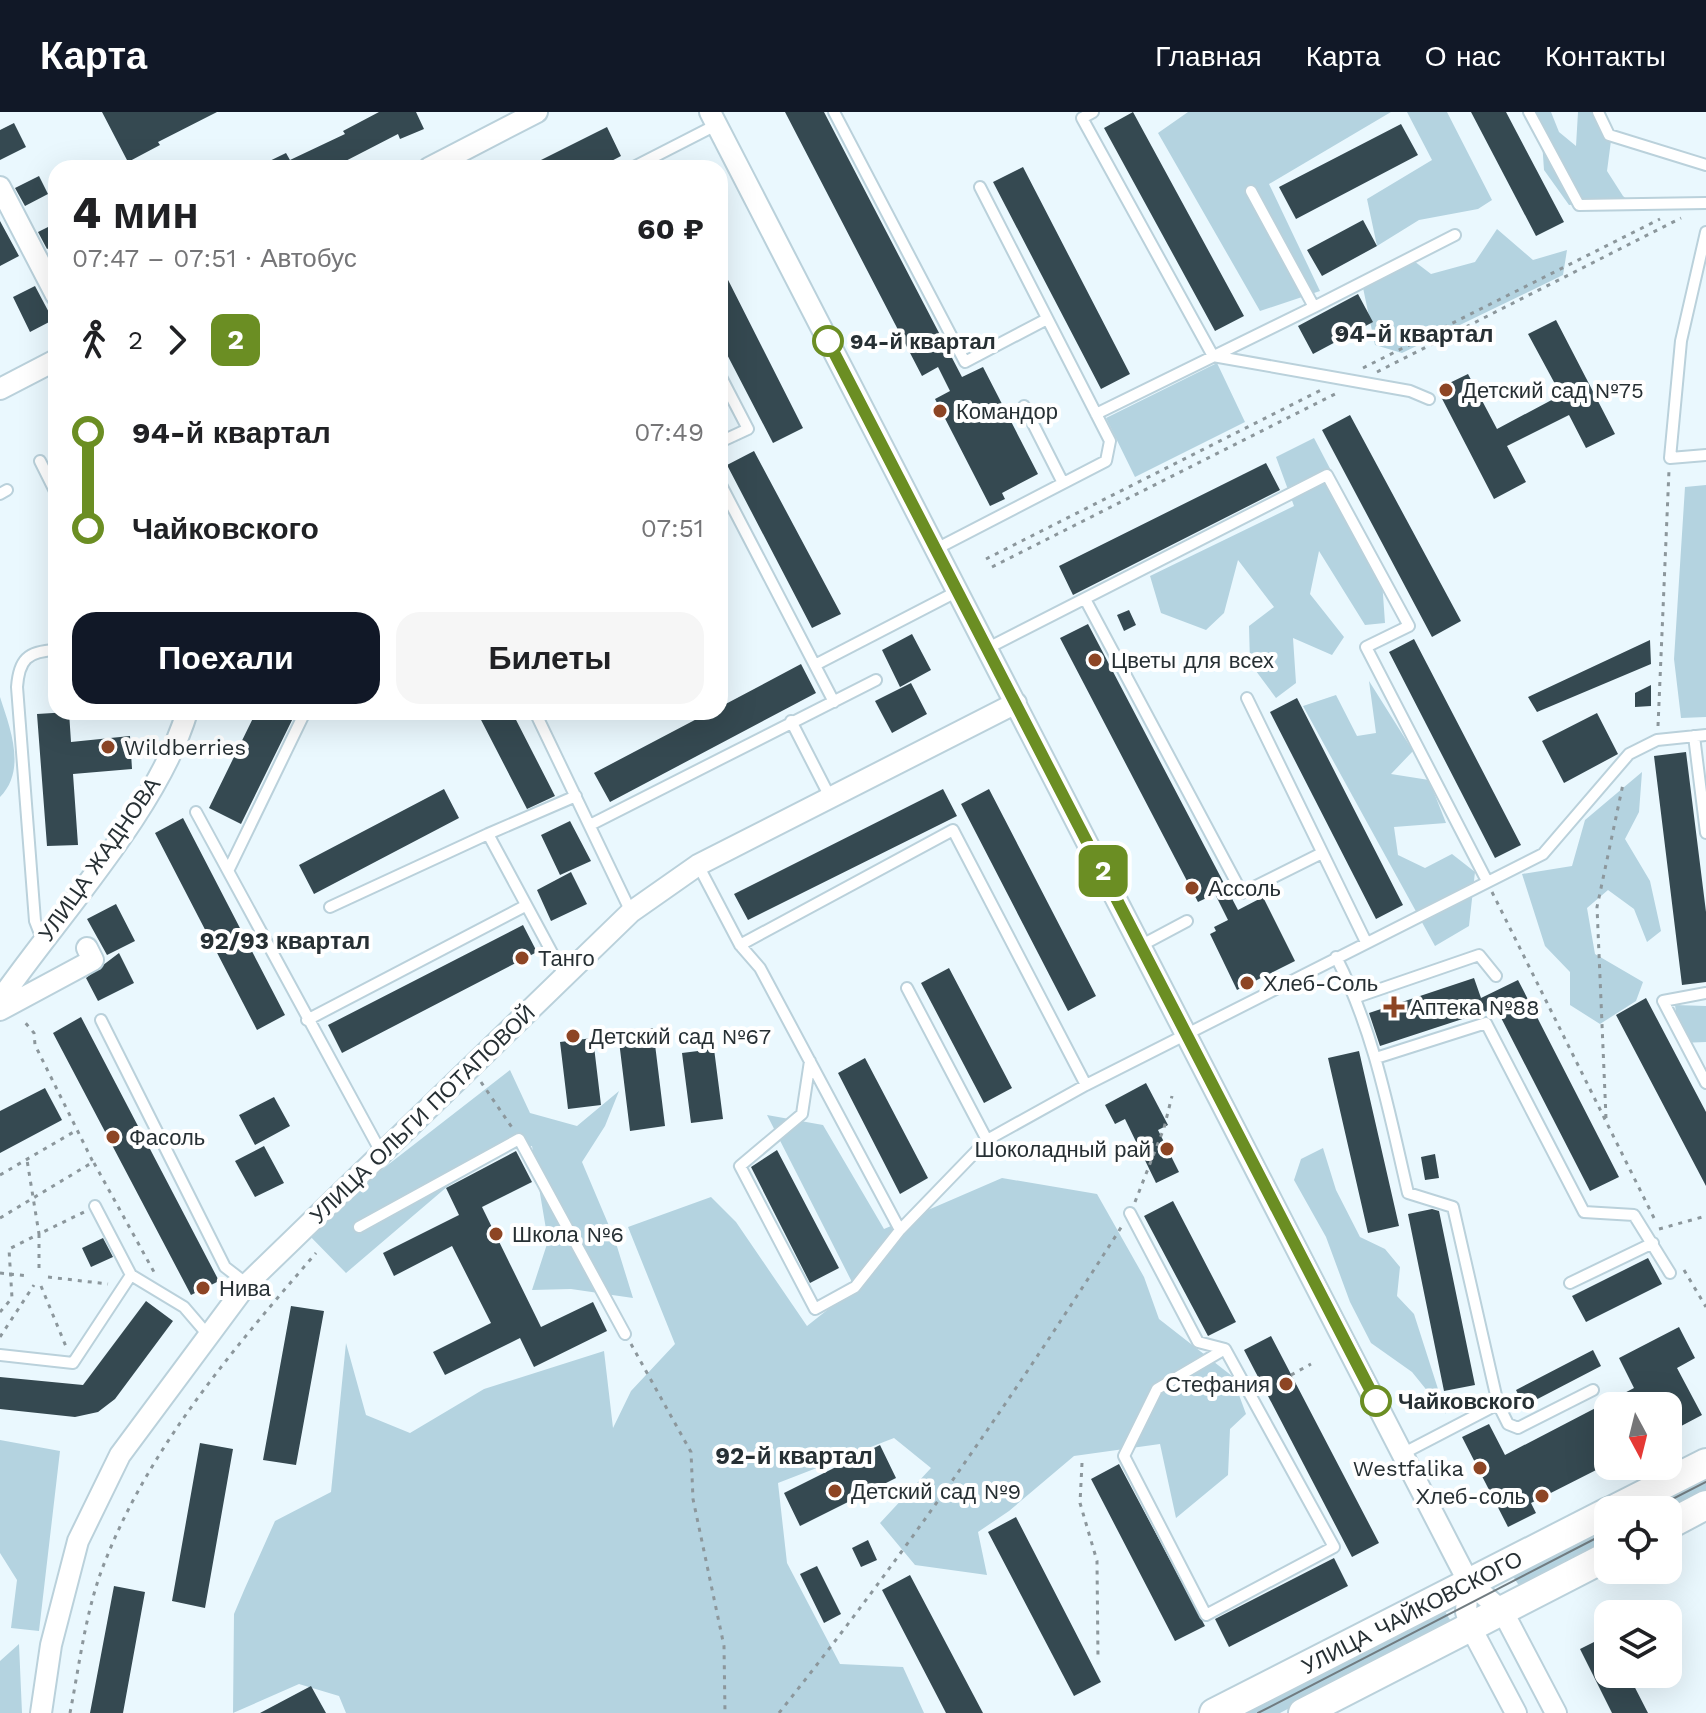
<!DOCTYPE html>
<html lang="ru">
<head>
<meta charset="utf-8">
<style>
  body { margin:0; font-family:"Work Sans",sans-serif; background:#f6f6f6; color:#202124; height:100vh; display:flex; flex-direction:column; font-size:30px; white-space:nowrap }
  * { box-sizing:border-box; margin:0 }
  p { font-size:26px; color:#757577 }
  .icon { flex:none; width:44px; height:44px; fill:none; stroke:currentColor; stroke-width:2; stroke-linecap:round; stroke-linejoin:round }
  .map { position:relative; flex:1; overflow:hidden }
  .details { position:absolute; left:48px; top:48px; width:680px; height:560px; display:flex; flex-direction:column; background:#fff; border-radius:24px; box-shadow:0 8px 32px #0002 }
  .details>* { flex:none }
  .badge { padding:0 16px; border-radius:12px; font-size:28px; line-height:52px }
  .needle { width:52px; rotate:173deg }
  .fabs { position:absolute; left:1594px; top:1280px; display:grid; gap:16px }
  .fabs a { display:grid; place-items:center; width:88px; height:88px; border-radius:16px; background:#fff; box-shadow:0 8px 32px #0002; font-size:40px }
  .map>.badge { position:absolute; translate:-50% -50%; box-shadow:0 0 0 4px #fff }
  .legs { display:flex; align-items:center; gap:12px; height:88px; padding:0 24px; font-size:26px }
  .legs p { margin-inline-start:auto }
  .overview { display:flex; align-items:center; justify-content:space-between; height:136px; padding:0 24px }
  h1 { font-size:44px; font-weight:800; line-height:60px }
  .primary-button { display:flex; gap:16px; margin-top:auto; padding:16px 24px }
  .primary-button a { flex:1; height:92px; border-radius:24px; background:#111827; color:#fff; font-size:32px; font-weight:800; line-height:92px; text-align:center }
  .primary-button a+a { background:#f6f6f6; color:#202124 }
  ul { padding:0 24px; list-style:none }
  li { display:flex; align-items:center; gap:28px; height:96px; font-size:30px }
  li i { display:grid; place-items:center; width:12px; height:100%; margin:0 10px; background:currentColor }
  li i::after { content:''; width:20px; height:20px; margin:-10px; border:6px solid; border-radius:50%; background:#fff }
  li p { margin-inline-start:auto }
  li:first-child i { background:linear-gradient(#0000 50%,currentColor 0) }
  li:last-child i { background:linear-gradient(currentColor 50%,#0000 0) }
  header { display:flex; align-items:center; gap:48px; box-sizing:border-box; height:112px; padding:0 40px; background:#111827; color:#fff }
  header strong { font-size:38px }
  nav { display:flex; gap:44px; margin-inline-start:auto; font-size:28px }
  .map>svg:first-child { display:block }
  .green { fill:#b4d3e0 }
  .building { fill:#354951 }
  .lines { fill:none; stroke-linecap:round; stroke-linejoin:round }
  .lane-casing { stroke:#bad1db; stroke-width:14 }
  .street-casing { stroke:#bad1db; stroke-width:24 }
  .secondary-casing { stroke:#bad1db; stroke-width:32 }
  .path { stroke:#8c979c; stroke-width:3; stroke-dasharray:4 6; stroke-linecap:butt }
  .lane { stroke:#fff; stroke-width:10 }
  .street { stroke:#fff; stroke-width:20 }
  .secondary { stroke:#fff; stroke-width:28 }
  .tram { stroke:#717c81; stroke-width:2 }
  .line-1-casing { stroke:#fff; stroke-width:18 }
  .line-1 { stroke:#6b8e23; stroke-width:12 }
  .stop-1-dot { fill:#fff; stroke:#6b8e23; stroke-width:4 }
  .poi-dot { fill:#8d4524; stroke:#fff; stroke-width:3 }
  .labels { text-anchor:middle; stroke-width:8; stroke-linejoin:round; paint-order:stroke }
  .stop-label { font-size:22px; font-weight:bold; fill:#273034; stroke:#fff; text-anchor:start }
  .poi-label { font-size:22px; fill:#273034; stroke:#fff; text-anchor:start }
  .street-label { font-size:22px; fill:#273034; stroke:#fff }
  .neighbourhood-label { font-size:24px; font-weight:bold; fill:#273034; stroke:#fff }
</style>
</head>
<body>
<header>
<strong>Карта</strong>
<nav><a>Главная</a><a>Карта</a><a>О нас</a><a>Контакты</a></nav>
</header>
<div class="map">
<svg width="1706" height="1601" viewBox="0 0 1706 1601">
  <rect width="100%" height="100%" fill="#eaf8fe"/>
  <path class="green" d="M1188,0h203l-122,72 51,107 -60,20 -102,-178z
    M1407,0h40l45,88 -14,9 -59,11 -42,26 -10,-47 65,-39z
    M1526,0h25l8,20 17,14 2,-34h27l7,21 -5,38 16,25 13,11c-25,3 -43,-6 -67,-2l-25,-35 -2,-29z
    M1497,117l36,31 34,-10 -4,25 -161,78 -27,-8 -13,-62 48,-25 21,16 44,-12z
    M1217,251l28,59 -110,55 -29,-59z
    M1314,326l67,128 4,57 -20,2 -46,-74 -9,43 34,43 -12,18 -39,-17 3,45 -20,15 -26,-35 -1,-37 25,-19 -36,-47 -14,53 -18,17 -45,-17 -11,-37 144,-70 -18,-49z
    M1706,373v232l-25,1 -7,-59 11,-172z
    M1369,569l44,70 -22,23 38,6 17,43 -52,4 4,28 27,13 27,-14 23,18 -6,54 -34,20 -132,-240 33,-11 21,41 19,-3z
    M0,585c10,31 27,73 0,100z
    M1642,660l-3,40 -14,27 25,42 11,50 -14,11 -13,-33 -26,-19 -21,18 8,46 48,28 -7,19 -36,23 -30,-19v-33l-25,-26 -23,-72 50,-8 13,-46z
    M1675,893l31,1v36l-26,1z
    M510,958l20,43 47,13 42,-35 -14,35 -23,36 33,78 18,58 -62,-9 -39,1 16,-49 -16,-95 -43,5 -143,122 -42,-43z
    M767,1003l56,10 61,104 118,-51 95,16 47,83 15,42 73,57 14,38 -16,15 -2,46 -52,43 -16,-74 -86,12 -65,55 -31,21 9,43 -72,-10 -35,-42 51,-55 -37,-30 -116,45 9,80 53,101 63,3 21,46h-578l-7,-17 -40,-12 -66,29 1,-99 11,-26 30,-67 56,-29 15,-149 20,72 44,18 74,-44 120,-38 9,77 18,-37 44,-47 -47,-117 83,-30 25,25 71,104 48,-38z
    M1323,1036l13,42 24,47 25,12 15,18 -3,29 17,18 32,100 -34,-42 -41,-29 -21,-41 -24,-65 -32,-57 7,-21z
    M0,1328l60,11 -21,180 -28,-3 6,-48 -17,-27z
    M1706,1364v20l-38,14h-29z
    M1608,1414v20l-86,44 -10,-15z
    M1444,1498l8,13 -172,90h-35z
    M19,1532l3,69h-22v-52z"/>
  <path class="building" d="M102,0h115l-59,30 2,3 -32,17z
    M379,0h37l8,17 -24,10 -2,-5 -66,34h-77l31,-15 4,7 55,-26 -2,-3z
    M785,0h39l138,265 21,-10 55,107 -36,19 3,6 -15,7 -55,-107 15,-8 -12,-24 -16,9z
    M1133,0l111,204 -29,15 -111,-203z
    M1471,0h35l58,110 -28,14z
    M14,11l12,24 -26,13v-30z
    M1401,12l17,31 -122,64 -17,-32z
    M607,15l14,29 -23,12h-73z
    M1023,55l107,207 -29,15 -108,-207z
    M39,64l9,18 -23,12 -10,-18z
    M1363,108l14,26 -55,30 -15,-26z
    M0,109l19,35 -19,10z
    M56,111v22l-9,4 -9,-17z
    M720,152l83,164 -30,15 -53,-102z
    M35,174l18,34 -23,12 -17,-35z
    M1358,182l15,28 -60,32 -15,-28z
    M1556,208l59,114 -29,14 -17,-33 -62,31 19,36 -32,17 -57,-110 31,-15 29,55 64,-34 -33,-61z
    M1350,303l111,206 -29,16 -110,-207z
    M754,339l87,163 -29,14 -85,-163z
    M1266,351l14,27 -207,105 -14,-29z
    M1129,498l7,15 -12,6 -7,-16z
    M1088,512l150,286 25,-13 32,64 -58,29 -27,-56 6,-3 -2,-4 14,-7 -13,-26 -17,8 -138,-264z
    M912,522l19,36 -31,17 -18,-37z
    M1414,527l107,206 -26,13 -106,-206z
    M1650,528l1,24 -114,48 -9,-15z
    M801,552l15,29 -206,109 -16,-29 116,-61h10v-5z
    M911,571l16,31 -35,19 -17,-32z
    M1651,573v21l-16,1v-14z
    M1297,586l106,207 -27,14 -106,-207z
    M69,600l2,30 59,-6 2,33 -59,5 5,71 -31,1 -10,-132z
    M256,600h40l-55,112 -32,-16z
    M488,600h24l43,84 -28,13 -48,-93z
    M1597,601l21,41 -54,29 -22,-42z
    M1686,640l20,160v70l-24,3 -28,-229z
    M444,677l15,29 -145,76 -15,-29z
    M943,677l14,27 -209,104 -14,-26z
    M989,677l107,207 -28,15 -107,-207z
    M183,706l102,197 -28,15 -102,-197z
    M570,709l21,40 -31,14 -19,-40z
    M571,760l16,32 -36,17 -14,-31z
    M116,792l19,37 -28,14 -20,-36z
    M523,813l14,27 -195,101 -14,-28z
    M119,841l15,30 -36,18 -12,-23z
    M949,856l63,120 -28,15 -63,-120z
    M1474,866l7,20 37,-18 101,197 -29,14 -94,-183 -116,38 -11,-33z
    M1646,886l60,114v74l-90,-171z
    M81,905l138,264 -28,14 -138,-262z
    M653,916l12,98 -35,5 -12,-98z
    M593,926l8,67 -33,4 -8,-67z
    M714,937l9,70 -32,4 -9,-70z
    M1359,939l40,175 -31,7 -40,-175z
    M865,946l63,120 -28,16 -62,-121z
    M1146,971l22,42 -10,5 21,42 -23,11 -31,-64 -10,5 -10,-19z
    M45,976l17,32 -62,33v-42z
    M274,985l16,29 -35,19 -16,-30z
    M264,1034l20,37 -29,14 -20,-36z
    M777,1038l62,118 -29,15 -59,-116z
    M516,1039l16,31 -50,25 59,120 52,-25 14,29 -73,36 -14,-29 -75,37 -12,-23 58,-29 -39,-77 -58,30 -11,-23 76,-38 -13,-27z
    M1435,1042l4,24 -14,2 -4,-23z
    M1173,1089l63,121 -28,14 -64,-120z
    M1432,1097l7,2 36,174 -31,6 -36,-177z
    M103,1126l10,19 -22,10 -9,-19z
    M1648,1146l14,26 -76,38 -14,-26z
    M146,1189l27,20 -58,78 -17,13 -23,5 -75,-8v-32l83,8z
    M291,1194l33,5 -28,154 -33,-5z
    M1679,1215l16,31 -18,10 25,47 -34,18v-27h-60v58l-77,39 5,10 -28,14 -46,-90 27,-13 16,31 129,-67 -15,-30z
    M1271,1224l108,207 -27,14 -108,-207z
    M1593,1238l8,16 -77,40 -8,-16z
    M200,1331l33,6 -28,159 -33,-7z
    M880,1333l16,33 -96,48 -16,-33z
    M1119,1352l86,162 -30,15 -84,-162z
    M1016,1405l85,165 -27,14 -86,-164z
    M868,1428l9,20 -16,7 -9,-19z
    M1334,1446l14,28 -119,61 -14,-28z
    M817,1454l24,48 -17,9 -24,-49z
    M910,1463l73,138h-37l-64,-123z
    M114,1474l31,6 -22,121h-33z
    M1608,1523v39h20l20,39h-36l-32,-64z
    M311,1574l15,27h-66z"/>
  <g class="lines">
    <g class="lane-casing">
      <path id="lane" d="M834,0l131,250 82,-43
        M1093,0l-11,6 131,238 197,35 19,8
        M1529,0l50,93 127,-2
        M1598,0l11,23 97,30
        M632,56l84,-43
        M1706,120l-25,109 -11,117 36,-3
        M1314,195l141,-72
        M720,263l28,54 -28,13
        M1024,294l39,77
        M1096,302l218,-107 -63,-116
        M40,349l16,32
        M720,371l114,219
        M0,382l7,-4
        M936,437l170,-88 4,-20 -130,-254
        M1085,487l157,294 80,-40
        M988,536l339,-173 82,151 -43,21 121,234
        M815,553l143,-74
        M1247,586l119,244
        M535,600l96,200
        M791,609l40,78
        M1694,624l12,97
        M196,700l186,342
        M590,713l286,-145
        M488,722l88,-38
        M698,753l42,80 20,23 140,262
        M229,757l76,-157
        M330,795l158,-73 76,141
        M42,827l-7,-18 -18,-234c2,-27 10,-36 39,-37
        M740,833l213,-115 133,255
        M1142,833l45,-24
        M1336,845c38,74 53,155 72,236l45,14 45,197 -96,50
        M907,876l80,152
        M1706,881l-43,8 43,82
        M1357,885l122,-42 17,21
        M101,908l124,247 22,17
        M307,908l218,-114
        M1376,946l110,-35 98,189 50,3 36,58
        M810,949l-8,53 -62,52 75,143 40,-22 45,-57 87,-90 99,-55 457,-231 86,-100 28,-14 49,-5
        M95,1094l36,69
        M1130,1101l68,129 27,7 109,198 -128,68 -82,-159 33,-67 68,-40
        M359,1115l160,-88 106,195
        M1570,1171l83,-40
        M0,1243l73,8 58,-88 53,32 24,28
        M1498,1292l10,20 10,4 75,-38"/>
    </g>
    <g class="street-casing">
      <path id="street" d="M710,0l745,1444 13,25 35,31 53,101
        M429,56l108,-56
        M0,75l56,108
        M0,277l56,-29
        M0,888c59,-85 158,-191 187,-288
        M0,898l93,-50 -6,-12
        M1468,1469l-2,31 5,16 45,85
        M41,1601l10,-68 27,-104 42,-86 127,-171 384,-372 67,-47 318,-162"/>
    </g>
    <g class="secondary-casing">
      <g id="secondary">
        <path d="M1613,1398l93,-47"/>
        <path d="M1668,1413l38,-20"/>
        <path id="s1" d="M1214,1601l394,-201"/>
        <path d="M1303,1601l305,-157"/>
      </g>
    </g>
    <path class="path" d="M1363,256l297,-149
      M1377,260l304,-154
      M986,447l335,-169
      M992,455l347,-175
      M1658,614l11,-256
      M1492,780l164,330
      M481,970l32,47
      M1606,1006l-9,-211 26,-123
      M94,1051l60,109
      M0,1063l77,-45
      M1135,1090l29,-74 8,-32
      M0,1106l93,-56 -58,-117 -1,-12 -11,-13
      M1659,1117l47,-13
      M39,1156v-34l45,-22
      M1684,1158l22,37
      M0,1161l29,3
      M48,1165l60,7
      M41,1174l26,63
      M0,1200l12,-14 -3,-49 30,-15 -12,-74
      M0,1225l34,-52
      M631,1232l60,108 2,47 31,147 1,67
      M1291,1263l20,-11
      M1082,1351l-2,40 17,58 1,98
      M70,1601c10,-51 16,-106 36,-154 46,-116 130,-213 210,-306
      M779,1601c124,-156 236,-319 343,-487"/>
    <use href="#lane" class="lane"/>
    <use href="#street" class="street"/>
    <use href="#secondary" class="secondary"/>
    <path class="tram" d="M1651,1398l55,-28
      M1258,1601l350,-181"/>
  </g>
  <g class="lines">
    <g class="line-1-casing">
      <path id="line-1" d="M828,229l548,1060"/>
    </g>
    <use href="#line-1" class="line-1"/>
  </g>
  <g class="stop-1-dot">
    <circle cx="828" cy="229" r="14"/>
    <circle cx="1376" cy="1289" r="14"/>
  </g>
  <g class="poi-dot">
    <circle cx="1446" cy="278" r="8"/>
    <circle cx="940" cy="299" r="8"/>
    <circle cx="1095" cy="548" r="8"/>
    <circle cx="108" cy="635" r="8"/>
    <circle cx="1192" cy="776" r="8"/>
    <circle cx="522" cy="846" r="8"/>
    <circle cx="1247" cy="871" r="8"/>
    <path d="M1390 883h8v8h8v8h-8v8h-8v-8h-8v-8h8z"/>
    <circle cx="573" cy="924" r="8"/>
    <circle cx="113" cy="1025" r="8"/>
    <circle cx="1167" cy="1037" r="8"/>
    <circle cx="496" cy="1122" r="8"/>
    <circle cx="203" cy="1176" r="8"/>
    <circle cx="1286" cy="1272" r="8"/>
    <circle cx="1480" cy="1356" r="8"/>
    <circle cx="835" cy="1379" r="8"/>
    <circle cx="1542" cy="1384" r="8"/>
  </g>
  <g class="labels">
    <g class="stop-label">
      <text x="850" y="237">94-й квартал</text>
      <text x="1398" y="1297">Чайковского</text>
    </g>
    <g class="poi-label">
      <text x="1462" y="286">Детский сад №75</text>
      <text x="956" y="307">Командор</text>
      <text x="1111" y="556">Цветы для всех</text>
      <text x="124" y="643">Wildberries</text>
      <text x="1208" y="784">Ассоль</text>
      <text x="538" y="854">Танго</text>
      <text x="1263" y="879">Хлеб-Соль</text>
      <text x="1410" y="903">Аптека №88</text>
      <text x="589" y="932">Детский сад №67</text>
      <text x="129" y="1033">Фасоль</text>
      <text x="1151" y="1045" text-anchor="end">Шоколадный рай</text>
      <text x="512" y="1130">Школа №6</text>
      <text x="219" y="1184">Нива</text>
      <text x="1270" y="1280" text-anchor="end">Стефания</text>
      <text x="1464" y="1364" text-anchor="end">Westfalika</text>
      <text x="851" y="1387">Детский сад №9</text>
      <text x="1526" y="1392" text-anchor="end">Хлеб-соль</text>
    </g>
    <g class="street-label">
      <text transform="translate(99 747) rotate(-55)" y="8">УЛИЦА ЖАДНОВА</text>
      <text transform="translate(422 1002) rotate(-44)" y="8">УЛИЦА ОЛЬГИ ПОТАПОВОЙ</text>
      <text dy="8" stroke="none"><textPath href="#s1" startOffset="222">УЛИЦА ЧАЙКОВСКОГО</textPath></text>
    </g>
    <g class="neighbourhood-label">
      <text x="1414" y="230">94-й квартал</text>
      <text x="285" y="837">92/93 квартал</text>
      <text x="794" y="1352">92-й квартал</text>
    </g>
  </g>
</svg>
<div class="fabs">
<a><svg class="needle" viewBox="-14 -14 28 28"><path d="M0-13l5 13h-10z" fill="#e53935"/><path d="M0 13l5-13h-10z" fill="#757577"/></svg></a>
<a><svg class="icon" aria-label="locate" viewBox="0 0 24 24"><circle cx="12" cy="12" r="6"/><path d="M12 2v4M12 18v4M2 12h4M18 12h4"/></svg></a>
<a><svg class="icon" aria-label="layers" viewBox="0 0 24 24"><path d="M12 4l9 5-9 5-9-5zM3 14l9 5 9-5"/></svg></a>
</div>
<b class="badge" style="left:1103px;top:759px;background:#6b8e23;color:#fff">2</b>
<section class="details">
<div class="overview"><div><h1>4 мин</h1><p>07:47 – 07:51 · Автобус</p></div><b>60 ₽</b></div>
<div class="legs"><svg class="icon" aria-label="walk" viewBox="0 0 24 24"><circle cx="13" cy="4" r="2"/><path d="M13 8l-2 6 4 7M11 14l-3 7M7 12l3-4h3l4 4"/></svg>2<svg class="icon" aria-label="forward" viewBox="0 0 24 24"><path d="M9 5l7 7-7 7"/></svg><b class="badge" style="background:#6b8e23;color:#fff">2</b></div>
<ul>
<li><i style="color:#6b8e23"></i><b>94-й квартал</b><p>07:49</p></li>
<li><i style="color:#6b8e23"></i><b>Чайковского</b><p>07:51</p></li>
</ul>
<div class="primary-button"><a>Поехали</a><a>Билеты</a></div>
</section>
</div>
</body>
</html>
